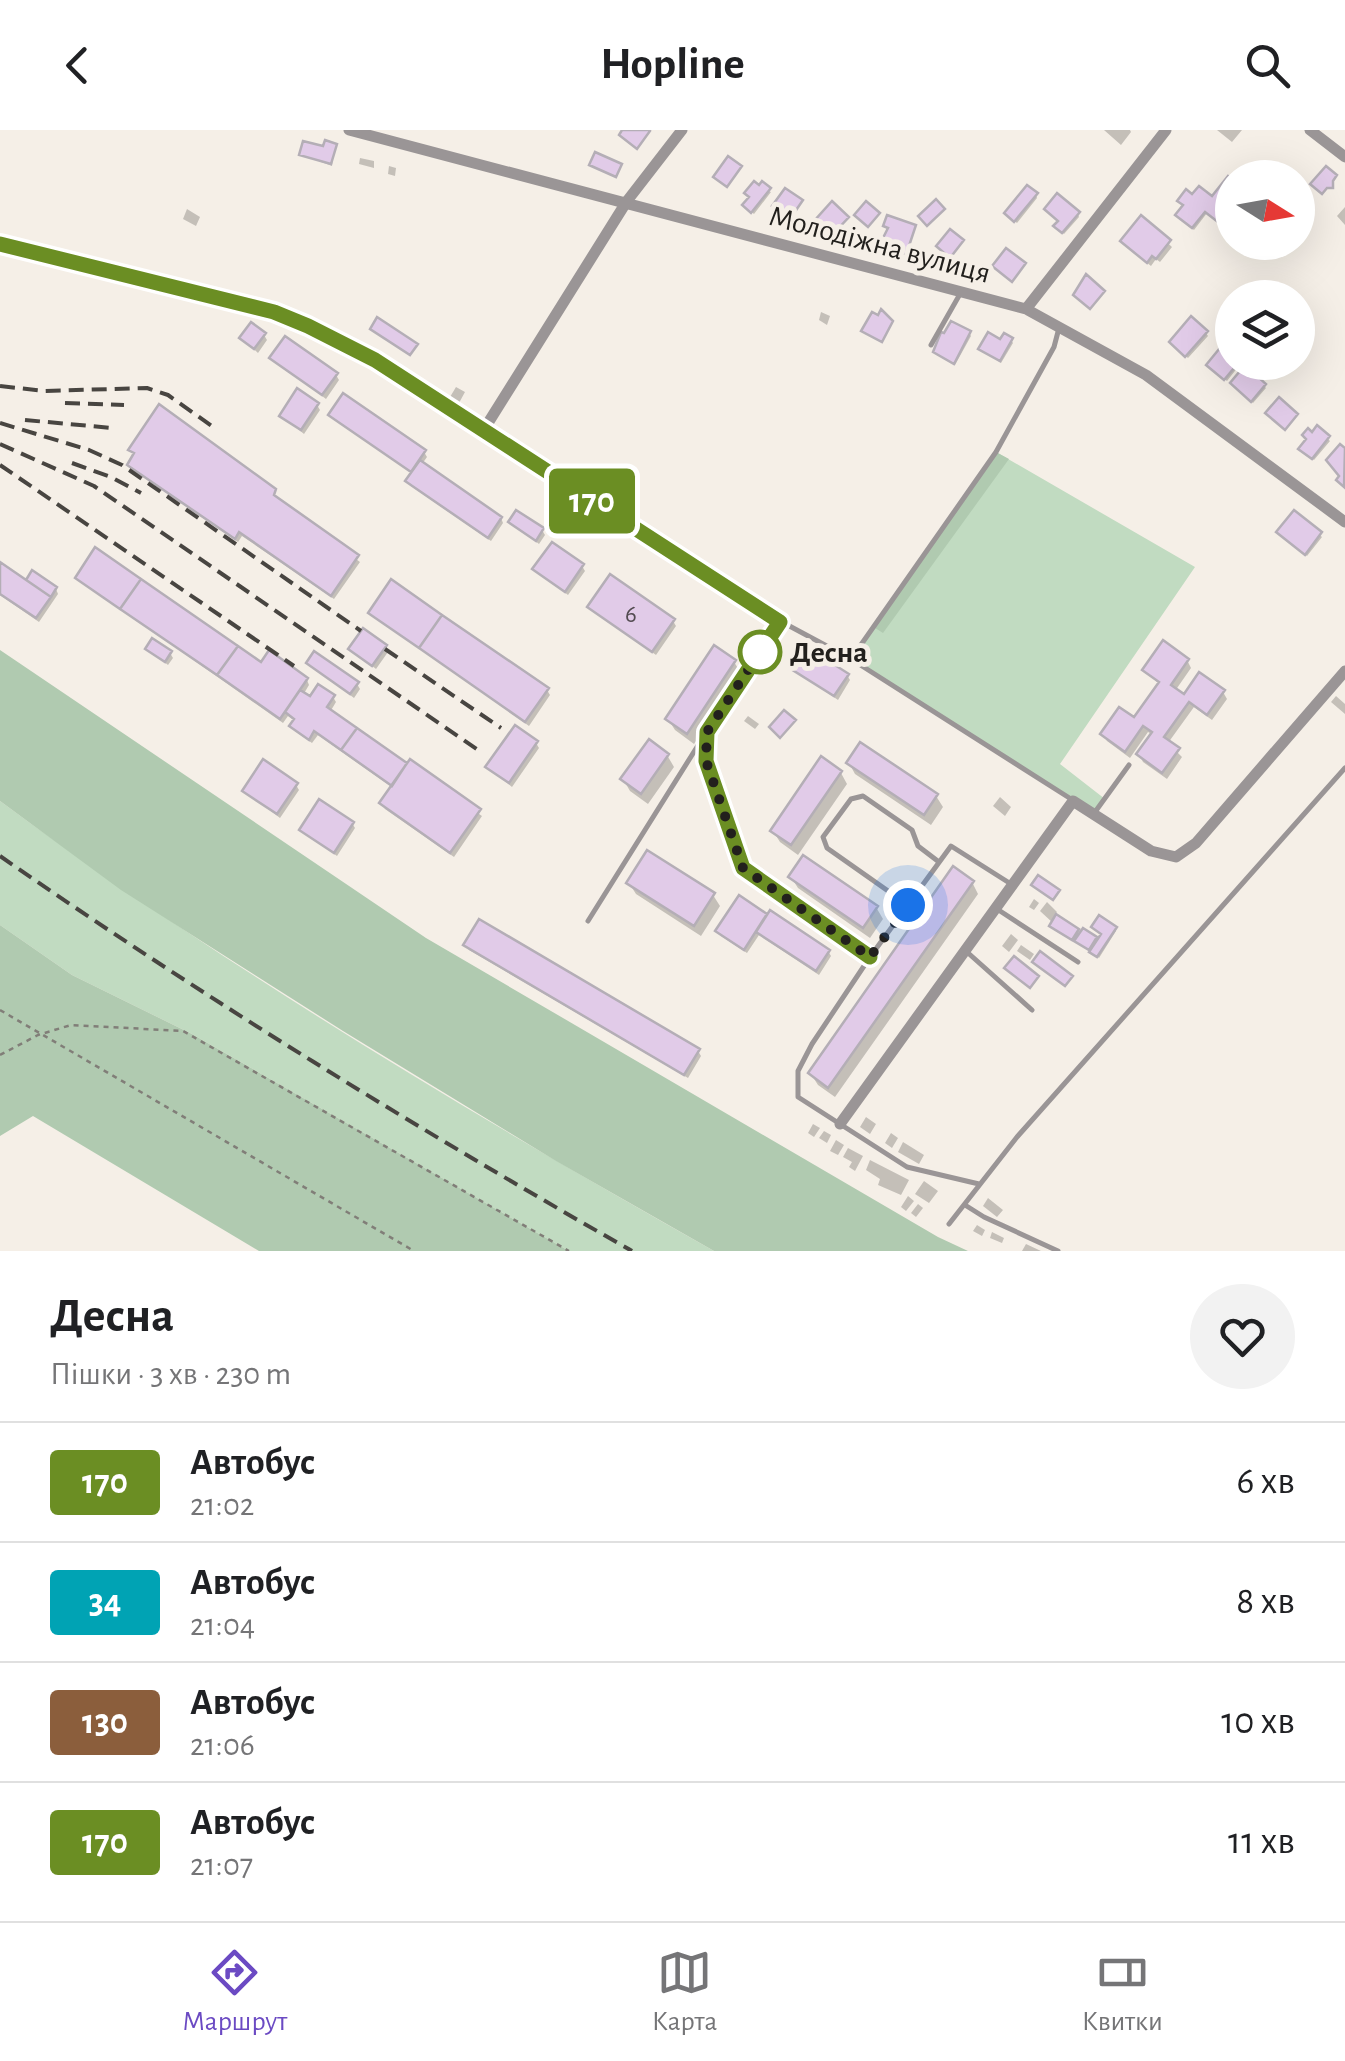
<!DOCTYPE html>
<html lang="uk">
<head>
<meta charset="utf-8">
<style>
  body { margin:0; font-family:"Alegreya Sans",sans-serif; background:#f2f2f2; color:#202124; height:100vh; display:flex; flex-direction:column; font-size:38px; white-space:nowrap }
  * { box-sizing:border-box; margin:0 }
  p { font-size:32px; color:#757577 }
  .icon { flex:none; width:55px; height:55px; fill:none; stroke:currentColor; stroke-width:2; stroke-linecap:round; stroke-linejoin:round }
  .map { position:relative; height:1121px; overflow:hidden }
  .side { display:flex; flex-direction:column; background:#fff; flex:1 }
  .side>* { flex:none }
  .badge { padding:0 20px; border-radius:8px; font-size:35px; line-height:65px }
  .needle { width:65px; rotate:101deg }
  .buttons { position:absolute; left:1215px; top:30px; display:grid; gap:20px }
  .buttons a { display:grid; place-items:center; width:100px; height:100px; border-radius:50%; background:#fff; box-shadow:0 10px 40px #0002; font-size:50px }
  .you { position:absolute; width:50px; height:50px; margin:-25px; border:8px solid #fff; border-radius:50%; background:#1a73e8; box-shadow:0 0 0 15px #1a73e833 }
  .map>.badge { position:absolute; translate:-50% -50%; box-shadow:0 0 0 5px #fff }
  .round { display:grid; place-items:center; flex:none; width:105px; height:105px; border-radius:52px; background:#f2f2f2 }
  .summary { display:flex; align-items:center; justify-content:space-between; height:170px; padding:0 50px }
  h1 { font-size:48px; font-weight:700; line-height:75px }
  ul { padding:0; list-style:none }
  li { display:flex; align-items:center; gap:30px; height:120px; padding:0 50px; border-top:2px solid #e0e0e0 }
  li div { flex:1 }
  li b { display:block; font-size:38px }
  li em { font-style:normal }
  li .badge { min-width:110px; font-weight:700; text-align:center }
  header { display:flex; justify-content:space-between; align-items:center; height:130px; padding:0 50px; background:#fff; font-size:45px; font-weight:700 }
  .menu { display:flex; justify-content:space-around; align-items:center; height:140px; border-top:2px solid #e0e0e0; background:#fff; font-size:28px; color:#757577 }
  .menu a { display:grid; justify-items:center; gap:5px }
  .menu .selected { color:#6b4ac3 }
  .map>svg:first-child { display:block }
  .green { fill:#c1dbc1 }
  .forest { fill:#b0cab0 }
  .shadow { fill:#0003 }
  .building { fill:#e1cbe8; stroke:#b4aeb6; stroke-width:2.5 }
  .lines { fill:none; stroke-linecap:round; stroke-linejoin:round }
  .path { stroke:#817e78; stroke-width:2.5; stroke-dasharray:5 5; stroke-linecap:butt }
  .service { stroke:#9a9596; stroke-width:5 }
  .minor { stroke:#9a9596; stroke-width:11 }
  .rail { stroke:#484541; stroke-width:4; stroke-dasharray:15 8; stroke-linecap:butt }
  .line-casing { stroke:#fff; stroke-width:22 }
  .line { stroke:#6b8e23; stroke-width:15 }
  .walk { stroke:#22201d; stroke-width:10; stroke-dasharray:0 18 }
  .stop-dot { fill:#fff; stroke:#6b8e23; stroke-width:5 }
  .labels { text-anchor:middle; stroke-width:10; stroke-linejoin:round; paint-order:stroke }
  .number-label { font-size:25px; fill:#524b50 }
  .street-label { font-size:30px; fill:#22201d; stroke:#f5efe7 }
  .stop-label { font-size:30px; font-weight:bold; fill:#22201d; stroke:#f5efe7; text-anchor:start }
</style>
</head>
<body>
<header><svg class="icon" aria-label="back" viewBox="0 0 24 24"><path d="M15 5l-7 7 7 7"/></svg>Hopline<svg class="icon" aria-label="search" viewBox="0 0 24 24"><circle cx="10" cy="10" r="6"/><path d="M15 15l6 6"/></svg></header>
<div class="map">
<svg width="1345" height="1121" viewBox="0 0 1345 1121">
  <rect width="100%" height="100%" fill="#f5efe7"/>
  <path class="green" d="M996,322l199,115 -135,197 45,35 -11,15 -243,-155z
    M0,671c227,167 469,312 714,450h-145l-377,-217 -120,-59 -72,-50z"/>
  <path class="forest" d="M996,322l13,7 -126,174 -11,-7z
    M0,520l426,288 512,299 30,14h-254l-158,-90 -213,-130 -222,-141 -121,-89z
    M0,795l72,50 120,59 377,217h-310l-226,-135 -33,20z"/>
  <path class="shadow" d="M1104,0h26l1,2 -10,13z
    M1217,0h25l-10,12z
    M335,16l-3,20 -30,-11 23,-6z
    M360,28l14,3v7l-15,-4z
    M389,36l7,2 -1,8 -7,-2z
    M1229,50l3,3v26l-11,14 -14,-10 -13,17 -14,-12 5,-11 -4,-3 12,-7 19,3z
    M760,58l11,4 -17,22 -7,-6z
    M1036,65l1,3 -20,25 -8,-7z
    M1345,77v18l-8,-9z
    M187,79l13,8 -4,9 -13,-7z
    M1078,84l1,3 -15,17 -6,-5z
    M1142,89l30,28 -12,15 -4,-3 -5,7 -25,-20z
    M886,96l28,1 -7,30 -23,-9 6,-19z
    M855,99l5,5 -7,7 -4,-5z
    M821,182l9,4 -3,9 -8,-5z
    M969,203l2,3 -16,29 -18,-10 -1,-3z
    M1206,203l2,3 -20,22 -15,-13z
    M264,205l3,5 -9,13 -16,-15z
    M1011,210l2,3 -12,20 -20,-14z
    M1224,216l8,7v9h10l-15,19 -17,-13z
    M272,228l64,17 3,5 -13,19z
    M1234,256h30l2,2 -13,15z
    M456,257l9,5 -6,11 -9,-6z
    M317,275l3,5 -16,24 -22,-18z
    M331,285l93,37 3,5 -5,7 79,54 2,5 -12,18 -80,-55 -3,-5 5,-7z
    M1317,299l13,12 -16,19 -11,-8z
    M131,320l143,41 2,9 84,62 -26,37 -92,-63 -4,6 -105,-72 -3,-5 5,-9z
    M1294,383l28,24 -15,19 -26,-21z
    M511,392l31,8 3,5 -6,9z
    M0,435l26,18 30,6 2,5 -19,28 -39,-27z
    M582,436l3,5 -17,24 -33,-26z
    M77,448l185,87 45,15 2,5 -6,10 7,5 23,-3 3,5 -6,10 152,104 -28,41 -69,-48 -3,-5 11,-16 -75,-53 -6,8 -17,-12 -3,-5 3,-5 -7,-5 -5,7z
    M590,477l83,14 3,5 -20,29z
    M371,483l176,77 3,5 -21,31z
    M385,517l3,5 -12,17 -25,-20z
    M148,519l22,4 3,5 -5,7z
    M1187,530l4,8 -16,23 9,7 39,-6 4,7 -15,21 -18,-13 -26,36 14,14 -15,22 -24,-17 -4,-8 14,-19 -5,-3 -18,26 -23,-17 -4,-7 31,-13 26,-36 -15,-15z
    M734,532l7,11 -47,71 -19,-14 -7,-11z
    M308,533l49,21 3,5 -6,9z
    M793,539l54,6 3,5 -12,20z
    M1336,566l9,8v10l-14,-12z
    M748,586l11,8 -4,5 -11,-8z
    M536,613l3,5 -27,39 -24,-20z
    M667,625l7,12 -26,37 -18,-13 -7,-12z
    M849,633l87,33 7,11 -12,18 -76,-51z
    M841,643l6,11 -49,71 -18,-13 -7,-11z
    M296,655l3,5 -19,28 -35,-27z
    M1000,667l11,10 -6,9 -12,-10z
    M352,693l3,5 -18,28 -35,-26z
    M791,747l85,30 7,12 -13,19 -72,-50z
    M972,752l6,12 -143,203 -17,-12 -7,-11z
    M629,753l84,12 7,11 -19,30 -65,-42z
    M740,769l88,52 3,5 -12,19 -60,-40 -12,18 -26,-17 -3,-5z
    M1034,769l5,4 -5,7 -5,-3z
    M1047,772l10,10 -3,4 27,20 14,3 3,5 5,-9 -9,-7 21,1 1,2 -17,27 -24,-22 -2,3 -21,-13 1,-3 -13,-12z
    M1011,804l7,6 -9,12 -7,-6z
    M466,815l232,106 3,5 -13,22 -219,-128z
    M1021,815l13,9 -4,6 -13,-9z
    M866,987l10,7 -6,10 -10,-7z
    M813,994l7,4 -6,9 -6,-4z
    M824,1001l7,4 -4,8 -8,-5z
    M891,1003l7,5 -6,10 -7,-5z
    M836,1010l8,5 -6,10 -8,-4z
    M903,1012l21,13 -5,9 -21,-12z
    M848,1018l15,8 -8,15 -6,-4 3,-5 -9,-5z
    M870,1030l39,20 -8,15 -23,-10 2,-6 -14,-9z
    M924,1051l14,10 -9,12 -14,-9z
    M908,1066l6,5 -8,10 -5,-4z
    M988,1068l15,12 -6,7 -14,-11z
    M918,1074l5,4 -7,9 -5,-4z
    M977,1095l8,5 -3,6 -9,-5z
    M992,1102l12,6 -2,5 -12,-5z
    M1026,1114l15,7h-19z"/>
  <path class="building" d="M622,0h27l1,1 -13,18 -18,-14z
    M325,10l12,4 -6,20 -32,-9 4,-14 20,5z
    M595,22l27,12 -6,13 -27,-12z
    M728,26l14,10 -15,21 -14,-10z
    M1326,36l11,9 -4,6v7h-6l-5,6 -12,-10z
    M1228,46l4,3v26l-14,17 -13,-10 -13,16 -17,-13 8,-10 -6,-4 9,-12 6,5 7,-8 13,10z
    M754,51l5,4 3,-4 9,7 -20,25 -9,-8 7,-8 -5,-4z
    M1027,55l11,8 -24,29 -10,-9z
    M785,58l18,12 -13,19 -18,-13z
    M1057,63l23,19 -18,21 -9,-7 5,-5 -14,-12z
    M936,69l9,10 -18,17 -9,-10z
    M832,71l17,16 -17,18 -17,-15z
    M866,71l14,12 -12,14 -14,-12z
    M887,85l29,10 -10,30 -27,-9 9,-18 -5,-2z
    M1141,85l30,25 -15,19 -4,-3 -5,7 -27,-22z
    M950,99l14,11 -14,18 -14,-12z
    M1006,118l20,15 -14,19 -20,-16z
    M1086,144l19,17 -15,18 -17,-14z
    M881,179l12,12 -11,21 -21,-11 11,-19 6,3z
    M1191,186l17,15 -23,26 -16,-15z
    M377,187l41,27 -8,11 -40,-26z
    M951,191l20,10 -17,33 -21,-12 8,-20 3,1z
    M251,192l15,11 -12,16 -15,-11z
    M988,202l12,7 4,-6 9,5 -13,23 -22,-12z
    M285,206l53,37 -16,22 -53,-37z
    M1224,213l8,6v13h7l-15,18 -18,-15z
    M1245,235l21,19 -15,18 -21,-19z
    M297,258l22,15 -18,27 -22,-14z
    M343,263l83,57 -15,22 -83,-57z
    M1279,267l19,17 -13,16 -20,-17z
    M159,274l117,85 -2,6 85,60 -28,41 -92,-64 -4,7 -108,-74 7,-12 -6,-3z
    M1317,295l13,11 -18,23 -14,-10 8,-10 -4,-4 6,-7 4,4z
    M1340,314l5,4 -1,39 -8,-7 3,-4 -13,-16z
    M420,330l82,57 -14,21 -83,-57z
    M516,380l28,18 -8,13 -28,-19z
    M1294,380l28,22 -17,23 -29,-23z
    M552,412l32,22 -19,28 -33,-23z
    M95,417l46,32 -21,30 -45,-31z
    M0,432l51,35 -15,21 -36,-24z
    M32,440l25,17 -6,10 -25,-17z
    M610,444l65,45 -23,33 -65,-45z
    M141,449l97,67 -21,29 -97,-66z
    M391,449l51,36 -23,33 -51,-35z
    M442,485l107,73 -24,34 -106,-74z
    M363,498l24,17 -15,21 -24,-17z
    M152,508l20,13 -7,11 -20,-13z
    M1163,510l26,19 -18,26 13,9 15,-22 26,18 -18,25 -18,-13 -25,35 16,11 -18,25 -26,-19 16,-22 -9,-6 -18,26 -25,-18 19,-27 15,10 25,-35 -17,-12z
    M714,515l22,15 -49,74 -22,-15z
    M238,516l23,16 8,-12 39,28 -28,41 -63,-44z
    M805,516l44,28 -15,22 -43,-27z
    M314,521l45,31 -9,12 -44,-31z
    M318,554l17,11 -8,12 30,21 -16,22 -27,-19 -5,9 -20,-14 5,-7 -9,-7 15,-22 10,6z
    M784,580l12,10 -16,18 -11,-11z
    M515,595l23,16 -29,42 -24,-16z
    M357,598l50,35 -15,23 -51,-36z
    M649,609l20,15 -28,40 -21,-15z
    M860,612l78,52 -14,21 -78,-52z
    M821,626l21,15 -51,74 -21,-14z
    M263,629l35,24 -21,31 -35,-23z
    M410,629l71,50 -31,44 -71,-50z
    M319,669l35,23 -20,31 -35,-23z
    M647,720l68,43 -21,33 -68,-43z
    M803,725l75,51 -15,22 -75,-51z
    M953,736l21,15 -146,207 -20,-15z
    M1038,745l22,15 -7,10 -22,-15z
    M739,765l28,19 -23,36 -29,-19z
    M770,780l60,40 -14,21 -60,-39z
    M1056,784l23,15 -7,11 -23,-14z
    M1099,785l18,12 -20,30 -8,-5 12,-18 -10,-7z
    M479,789l221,130 -16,26 -221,-130z
    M1083,798l14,9 -8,13 -15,-9z
    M1040,821l33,25 -8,10 -33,-24z
    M1014,826l25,20 -9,12 -26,-20z"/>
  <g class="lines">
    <path class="path" d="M0,880l414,241
      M0,925l38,-20 33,-10 112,6 386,220"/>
    <path class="service" d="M931,215l29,-51
      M782,492l69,37 220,140
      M851,529l145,-207 58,-105 5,-19
      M1095,682l34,-47
      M908,775l-81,-57 -4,-11 28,-38 12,-3 49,34 6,16 21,16
      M997,779l81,53
      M588,791l114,-182
      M967,822l65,58
      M979,1054l-72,-17 -109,-70v-26l14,-27 58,-87 81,-111 60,38
      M965,1075l19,12 74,34
      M949,1094l68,-87 328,-369"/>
    <path class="minor" d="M349,0l677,179 120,66 199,147
      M1310,0l35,27
      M0,114l273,69 35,12 67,35 405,262 -73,110 -1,29 37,107 127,89
      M1026,179l140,-179
      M483,301l144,-230 55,-71
      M840,994l233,-323 78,50 25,6 20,-14 149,-172"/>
    <path class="rail" d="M0,256l44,5 103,-3 21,7 48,34
      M65,273l59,2
      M25,290l87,8
      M0,293l89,27 33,15 239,166
      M0,314l94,42 387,266
      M72,333l39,14 30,16
      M0,335l294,201
      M385,519l116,79
      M0,726c204,142 416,272 632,395"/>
  </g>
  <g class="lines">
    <g class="line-casing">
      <path id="line" d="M0,114l274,68 34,14 67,34 405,262 -73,110 -1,29 37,107 127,89"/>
    </g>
    <use href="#line" class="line"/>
    <path class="walk" d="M760,522l4,-6 -57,86 -1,29 37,107 127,89 38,-52"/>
  </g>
  <circle class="stop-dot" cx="760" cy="522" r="20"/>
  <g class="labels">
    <g class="number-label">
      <text x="631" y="492">6</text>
    </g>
    <g class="street-label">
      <text transform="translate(880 114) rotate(15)" y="10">Молодіжна вулиця</text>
    </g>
    <g class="stop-label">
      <text x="790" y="532">Десна</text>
    </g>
  </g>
</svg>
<div class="buttons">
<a><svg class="needle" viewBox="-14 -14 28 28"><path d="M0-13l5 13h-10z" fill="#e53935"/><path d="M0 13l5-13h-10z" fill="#757577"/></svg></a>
<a><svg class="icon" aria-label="layers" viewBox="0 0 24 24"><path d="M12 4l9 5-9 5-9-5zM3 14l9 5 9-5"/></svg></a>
</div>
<div class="you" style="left:908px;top:775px"></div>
<b class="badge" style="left:592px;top:371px;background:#6b8e23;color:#fff">170</b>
</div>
<section class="side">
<div class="summary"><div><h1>Десна</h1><p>Пішки · 3 хв · 230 m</p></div><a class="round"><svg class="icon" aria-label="heart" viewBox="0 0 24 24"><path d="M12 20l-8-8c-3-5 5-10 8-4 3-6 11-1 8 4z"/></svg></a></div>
<ul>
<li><span class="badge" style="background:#6b8e23;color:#fff">170</span><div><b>Автобус</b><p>21:02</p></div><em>6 хв</em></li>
<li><span class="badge" style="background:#00a3b4;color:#fff">34</span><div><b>Автобус</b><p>21:04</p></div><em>8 хв</em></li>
<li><span class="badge" style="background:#8b5e3c;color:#fff">130</span><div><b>Автобус</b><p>21:06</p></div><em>10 хв</em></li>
<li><span class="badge" style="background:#6b8e23;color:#fff">170</span><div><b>Автобус</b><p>21:07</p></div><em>11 хв</em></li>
</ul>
</section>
<nav class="menu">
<a class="selected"><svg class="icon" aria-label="directions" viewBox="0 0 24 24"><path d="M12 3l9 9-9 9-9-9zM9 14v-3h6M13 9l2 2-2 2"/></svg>Маршрут</a>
<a><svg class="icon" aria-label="map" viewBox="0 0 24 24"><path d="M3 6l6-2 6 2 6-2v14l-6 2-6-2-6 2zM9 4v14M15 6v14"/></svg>Карта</a>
<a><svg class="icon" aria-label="tickets" viewBox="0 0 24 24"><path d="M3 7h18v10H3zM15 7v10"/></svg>Квитки</a>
</nav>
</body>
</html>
